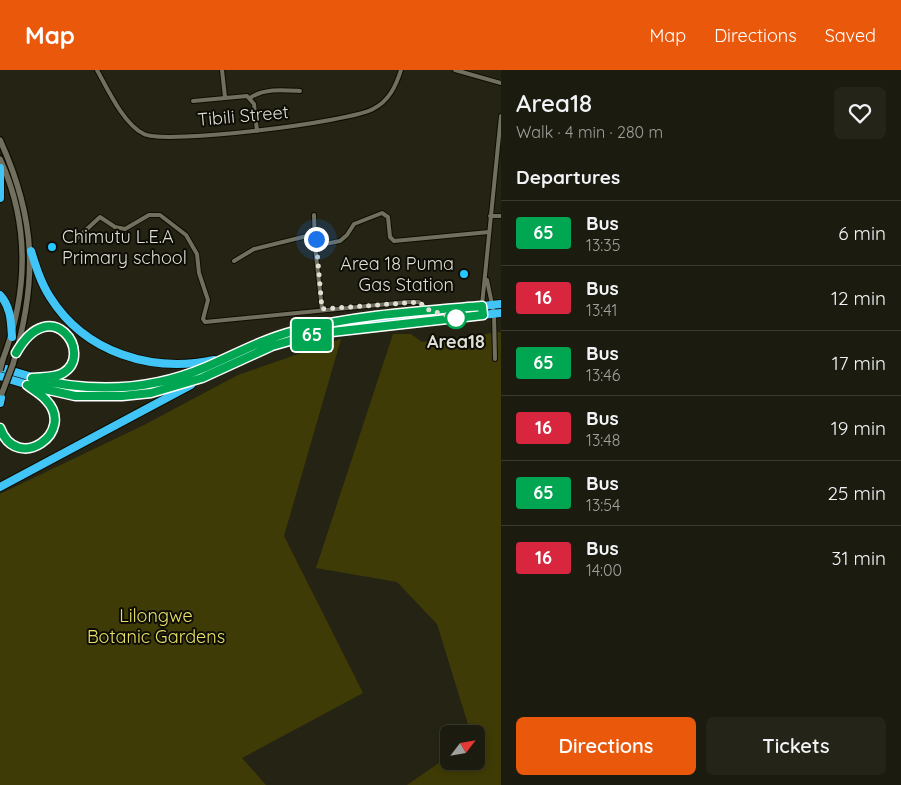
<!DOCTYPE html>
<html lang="en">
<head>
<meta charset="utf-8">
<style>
  body { margin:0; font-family:Quicksand,sans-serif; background:#252418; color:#f1f3f6; height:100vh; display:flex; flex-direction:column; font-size:19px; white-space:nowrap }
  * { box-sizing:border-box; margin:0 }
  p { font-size:16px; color:#a0a19e }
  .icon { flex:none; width:28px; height:28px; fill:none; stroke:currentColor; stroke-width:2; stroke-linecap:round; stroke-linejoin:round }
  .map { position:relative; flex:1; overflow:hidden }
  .side { display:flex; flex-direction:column; background:#1c1b0f; width:400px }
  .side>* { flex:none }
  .badge { padding:0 10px; border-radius:4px; font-size:18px; line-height:32px }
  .needle { width:32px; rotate:59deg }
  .tools { position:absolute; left:440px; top:655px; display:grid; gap:10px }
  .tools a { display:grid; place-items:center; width:45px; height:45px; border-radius:8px; background:#1c1b0f; box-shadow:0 2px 8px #0003,0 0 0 1px #3a392f; font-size:25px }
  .you { position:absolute; width:25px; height:25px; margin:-12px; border:4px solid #fff; border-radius:50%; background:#1a73e8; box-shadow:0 0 0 8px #1a73e833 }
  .map>.badge { position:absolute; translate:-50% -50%; box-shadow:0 0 0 2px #fff }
  h2 { padding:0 15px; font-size:19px; line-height:45px }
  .round { display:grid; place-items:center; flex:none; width:52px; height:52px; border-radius:8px; background:#252418 }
  .summary { display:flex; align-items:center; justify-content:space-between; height:85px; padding:0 15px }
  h1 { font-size:24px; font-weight:600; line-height:38px }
  .action { display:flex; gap:10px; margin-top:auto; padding:10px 15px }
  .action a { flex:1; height:58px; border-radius:8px; background:#ea580c; color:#fff; font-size:20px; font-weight:600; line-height:58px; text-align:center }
  .action a+a { background:#252418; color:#f1f3f6 }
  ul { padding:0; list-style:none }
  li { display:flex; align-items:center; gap:15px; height:65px; padding:0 15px; border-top:1px solid #3a392f }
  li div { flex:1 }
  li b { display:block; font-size:19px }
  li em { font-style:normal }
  li .badge { min-width:55px; font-weight:700; text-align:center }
  header { display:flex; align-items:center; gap:30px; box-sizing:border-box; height:70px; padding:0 25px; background:#ea580c; color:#fff }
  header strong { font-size:24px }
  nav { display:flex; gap:28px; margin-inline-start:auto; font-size:18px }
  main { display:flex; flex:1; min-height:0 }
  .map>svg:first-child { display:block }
  .green { fill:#3f3b06 }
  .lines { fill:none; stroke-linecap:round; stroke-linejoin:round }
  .street-casing { stroke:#0e0d02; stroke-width:6 }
  .secondary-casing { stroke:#0e0d02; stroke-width:8 }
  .highway-casing { stroke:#0e0d02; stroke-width:10 }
  .street { stroke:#71705e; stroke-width:4 }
  .secondary { stroke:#71705e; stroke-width:5.5 }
  .highway { stroke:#40c5f6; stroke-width:8 }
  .secondary-bridge-casing { stroke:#0e0d02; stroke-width:8; stroke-linecap:butt }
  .secondary-bridge { stroke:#71705e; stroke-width:5.5 }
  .line-casing { stroke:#fff; stroke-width:11 }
  .line { stroke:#00a651; stroke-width:8 }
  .walk { stroke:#dfdfd5; stroke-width:5; stroke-dasharray:0 9 }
  .poi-dot { fill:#27c8ff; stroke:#0d0d06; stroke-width:2 }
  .stop-dot { fill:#fff; stroke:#00a651; stroke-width:2.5 }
  .labels { text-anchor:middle; stroke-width:4; stroke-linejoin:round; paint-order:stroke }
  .street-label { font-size:18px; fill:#dfdfd5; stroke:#0d0d06 }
  .poi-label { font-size:18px; fill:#dfdfd5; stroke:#0d0d06; text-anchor:start }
  .stop-label { font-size:18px; font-weight:bold; fill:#dfdfd5; stroke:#0d0d06 }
  .park-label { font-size:18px; fill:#e7e065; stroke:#0d0d06 }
</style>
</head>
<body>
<header>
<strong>Map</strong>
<nav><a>Map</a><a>Directions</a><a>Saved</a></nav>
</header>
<main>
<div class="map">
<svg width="501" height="715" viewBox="0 0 501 715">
  <rect width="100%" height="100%" fill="#252414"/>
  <path class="green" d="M501,262v453h-94l42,-29v5h27v-27h-5l-34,-110 -40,-42 -81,-14 77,-234h18l11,8z
    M341,269l-57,197 79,157 -121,65 24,27h-266v-291l144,-69 94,-50z"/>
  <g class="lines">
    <g class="street-casing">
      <path id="street" d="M97,0c10,18 27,55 47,64 22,11 205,-12 229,-25 16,-8 23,-23 28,-39
        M222,0l3,27
        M455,0l46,13
        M250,28c14,-10 34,-8 50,-7
        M193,31l54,-5 7,8 3,27
        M314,145l1,31 7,63
        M490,146h11
        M74,171l26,-24 15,10 10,2 24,-14h11l26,20 11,19 2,19 9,27 -5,19 2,3 203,-20h11l10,8
        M315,176l25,-5 7,-6 7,-11 28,-11 6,4 2,20 4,4 95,-9
        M234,191l20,-12 53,-13 9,3
        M487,210l7,34 1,45
        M482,235l19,-189"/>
    </g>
    <g class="secondary-casing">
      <path id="secondary" d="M0,70c36,79 38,140 13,224
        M0,89c30,65 28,134 3,200"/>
    </g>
    <g class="highway-casing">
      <path id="highway" d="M0,98v30
        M31,181c5,16 10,32 19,46 35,56 102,76 164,63
        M0,225c11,12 11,27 12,42
        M16,283c36,-63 80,2 47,20 -7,4 -16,4 -24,4
        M0,297c73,25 134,32 206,0 31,-14 59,-29 92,-37 66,-16 135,-18 203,-26
        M0,306c69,24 130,28 200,3 18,-6 34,-17 51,-24 20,-9 41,-15 62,-20 57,-14 128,-15 188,-22
        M0,333l1,-5
        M0,358c16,46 77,5 46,-28 -4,-5 -11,-8 -16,-12
        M0,417l191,-102"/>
    </g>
    <use href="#street" class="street"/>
    <use href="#secondary" class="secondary"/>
    <use href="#highway" class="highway"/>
    <g class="secondary-bridge-casing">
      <path id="secondary-bridge" d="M0,300l3,-11
        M2,323l11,-29"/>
    </g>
    <use href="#secondary-bridge" class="secondary-bridge"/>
  </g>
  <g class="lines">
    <g class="line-casing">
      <path id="line" d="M0,358c17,46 77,4 46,-28 -5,-6 -13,-10 -19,-15l48,11h47l29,-3 51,-15 70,-32 42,-12 169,-19 -1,-9c-61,5 -129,9 -188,25 -31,8 -58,23 -88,36 -56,24 -115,26 -174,11 10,-1 23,0 31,-5 32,-19 -12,-82 -47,-20"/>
    </g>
    <use href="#line" class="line"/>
    <path class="walk" d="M316,169l6,70 97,-7 10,8 27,8"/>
  </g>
  <g class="poi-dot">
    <circle cx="52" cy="177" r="5"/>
    <circle cx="464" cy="204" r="5"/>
  </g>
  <circle class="stop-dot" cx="456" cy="248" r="10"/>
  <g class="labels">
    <g class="street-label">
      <text transform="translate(243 46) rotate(-5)" y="6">Tibili Street</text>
    </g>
    <g class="poi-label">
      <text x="62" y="173">Chimutu L.E.A<tspan x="62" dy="21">Primary school</tspan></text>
      <text x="454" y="200" text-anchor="end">Area 18 Puma<tspan x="454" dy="21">Gas Station</tspan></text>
    </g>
    <g class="stop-label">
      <text x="456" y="278">Area18</text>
    </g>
    <g class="park-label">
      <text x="156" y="552">Lilongwe<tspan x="156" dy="21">Botanic Gardens</tspan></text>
    </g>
  </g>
</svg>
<div class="tools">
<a><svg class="needle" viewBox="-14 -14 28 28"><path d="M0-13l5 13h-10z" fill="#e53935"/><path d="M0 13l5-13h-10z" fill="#a0a19e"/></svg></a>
</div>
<div class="you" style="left:316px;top:169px"></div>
<b class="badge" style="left:312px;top:265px;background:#00a651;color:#fff">65</b>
</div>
<section class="side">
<div class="summary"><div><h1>Area18</h1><p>Walk · 4 min · 280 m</p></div><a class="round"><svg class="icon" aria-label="heart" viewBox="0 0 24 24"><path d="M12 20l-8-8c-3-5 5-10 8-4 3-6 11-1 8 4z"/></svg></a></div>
<h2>Departures</h2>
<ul>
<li><span class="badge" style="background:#00a651;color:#fff">65</span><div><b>Bus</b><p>13:35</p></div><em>6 min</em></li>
<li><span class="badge" style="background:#d7263d;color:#fff">16</span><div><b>Bus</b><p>13:41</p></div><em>12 min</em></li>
<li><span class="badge" style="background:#00a651;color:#fff">65</span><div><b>Bus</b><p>13:46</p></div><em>17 min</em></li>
<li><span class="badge" style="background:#d7263d;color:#fff">16</span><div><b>Bus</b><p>13:48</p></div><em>19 min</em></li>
<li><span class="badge" style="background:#00a651;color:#fff">65</span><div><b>Bus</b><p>13:54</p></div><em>25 min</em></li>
<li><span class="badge" style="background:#d7263d;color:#fff">16</span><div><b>Bus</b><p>14:00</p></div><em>31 min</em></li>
</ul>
<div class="action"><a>Directions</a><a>Tickets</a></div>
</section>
</main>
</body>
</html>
